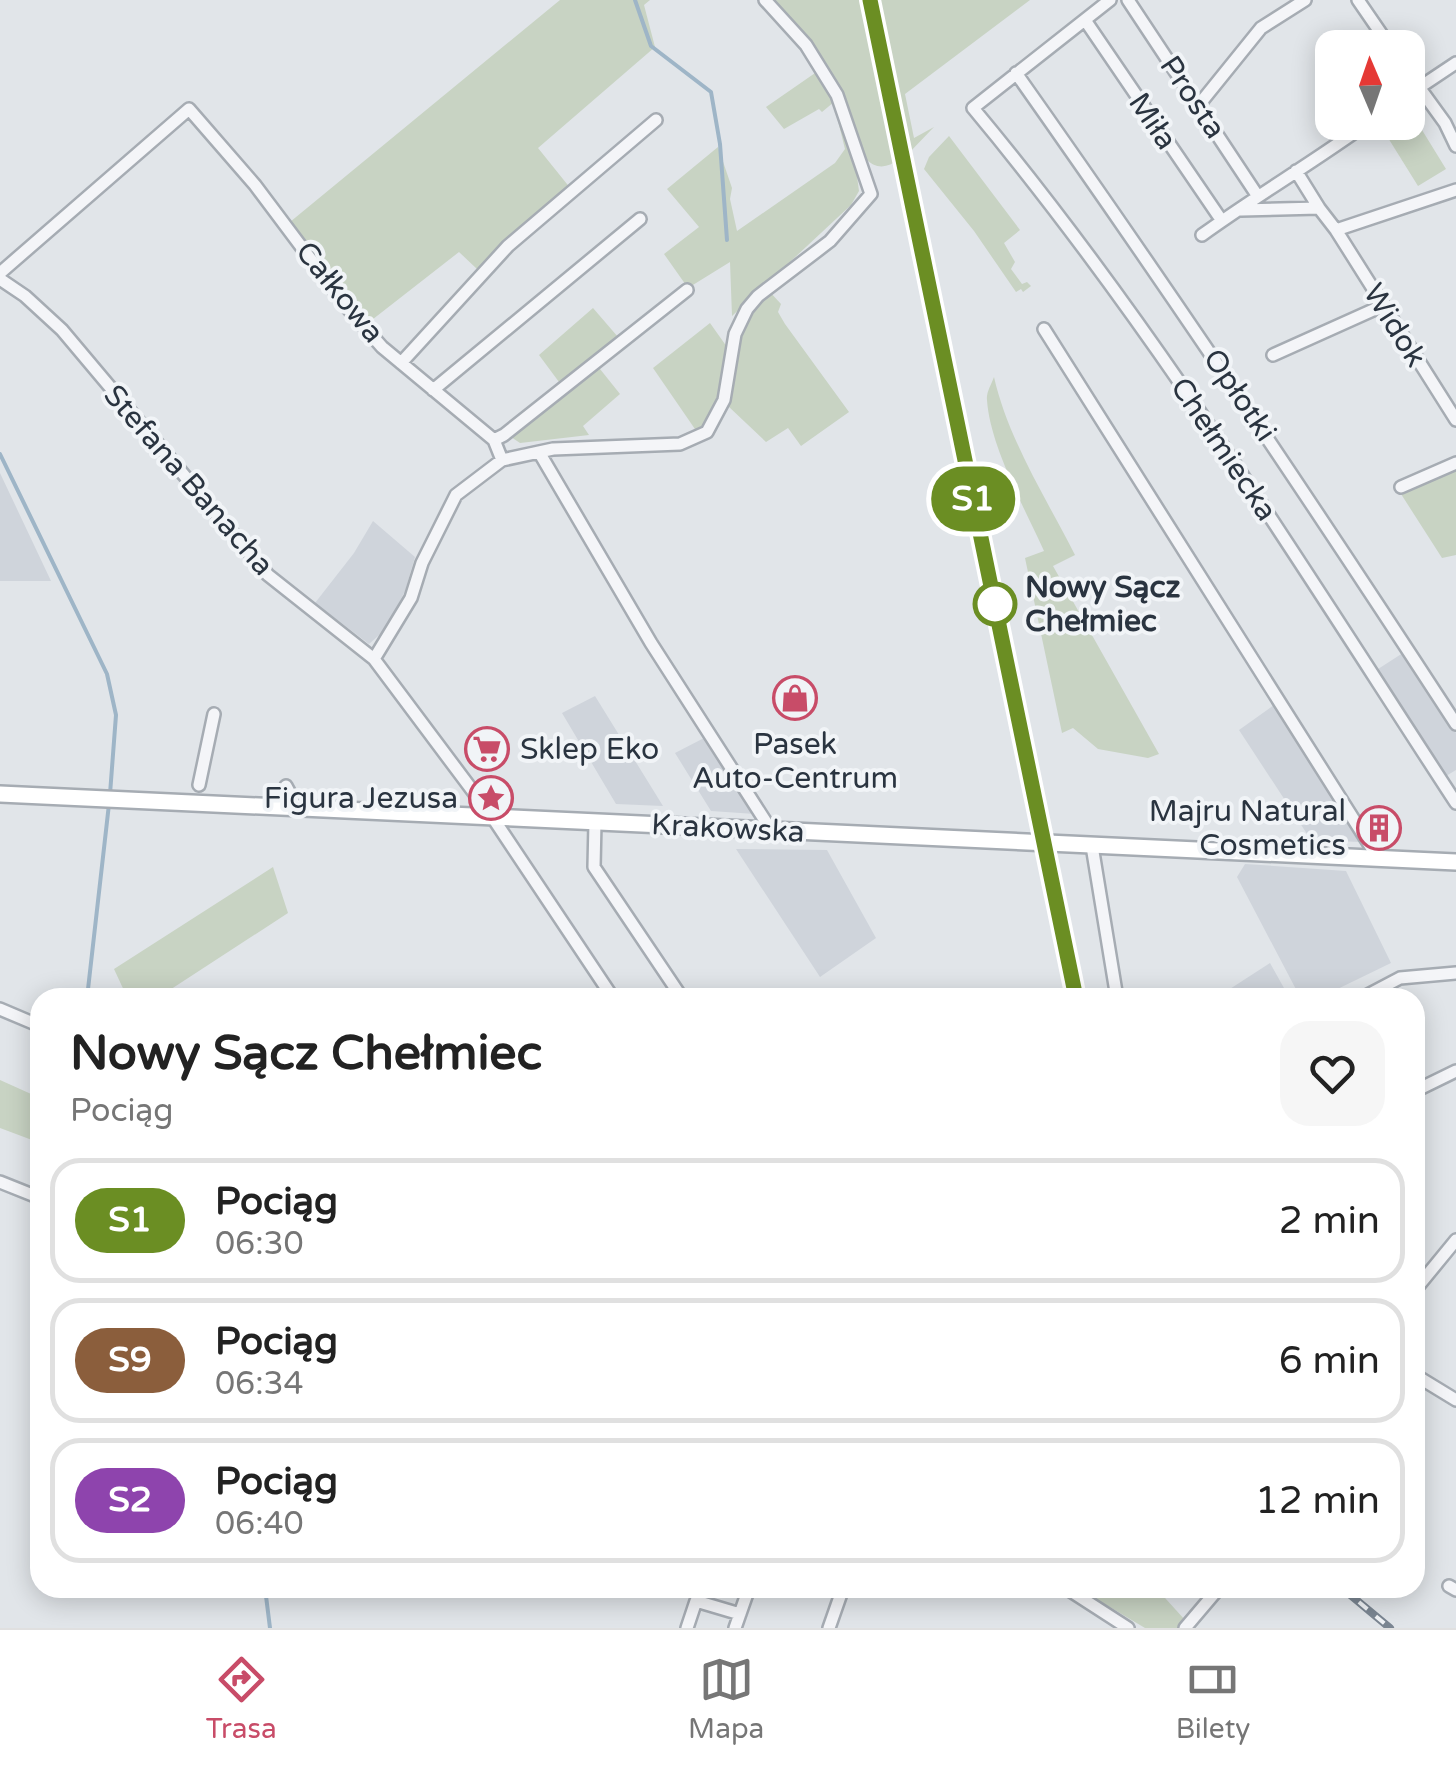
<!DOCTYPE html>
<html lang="pl">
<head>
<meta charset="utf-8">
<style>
  body { margin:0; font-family:"Varela Round",sans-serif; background:#f6f6f6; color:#222; height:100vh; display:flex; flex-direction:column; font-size:38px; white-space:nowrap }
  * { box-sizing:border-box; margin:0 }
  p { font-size:32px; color:#767676 }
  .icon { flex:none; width:55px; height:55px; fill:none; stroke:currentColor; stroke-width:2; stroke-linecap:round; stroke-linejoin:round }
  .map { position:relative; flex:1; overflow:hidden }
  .drawer { position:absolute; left:30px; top:988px; width:1395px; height:610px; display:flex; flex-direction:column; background:#fff; border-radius:30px; box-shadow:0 5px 25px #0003 }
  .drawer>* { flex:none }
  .badge { padding:0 20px; border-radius:32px; font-size:35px; line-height:65px }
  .needle { width:65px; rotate:358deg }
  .buttons { position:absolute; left:1315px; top:30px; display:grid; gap:20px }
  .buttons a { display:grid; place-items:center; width:110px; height:110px; border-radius:20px; background:#fff; box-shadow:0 5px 25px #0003; font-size:50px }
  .map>.badge { position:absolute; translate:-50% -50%; box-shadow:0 0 0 5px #fff }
  .round { display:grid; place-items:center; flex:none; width:105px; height:105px; border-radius:30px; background:#f6f6f6 }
  .overview { display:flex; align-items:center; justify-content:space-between; height:170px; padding:0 40px }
  h1 { font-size:48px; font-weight:700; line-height:75px }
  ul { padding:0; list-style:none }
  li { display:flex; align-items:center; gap:30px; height:125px; margin:0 20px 15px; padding:0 20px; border:5px solid #e0e0e0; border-radius:30px }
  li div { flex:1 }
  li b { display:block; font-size:38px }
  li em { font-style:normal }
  li .badge { min-width:110px; font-weight:700; text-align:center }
  .tabs { display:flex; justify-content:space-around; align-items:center; height:140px; border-top:2px solid #e0e0e0; background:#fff; font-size:28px; color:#767676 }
  .tabs a { display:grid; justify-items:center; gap:5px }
  .tabs .current { color:#c84c68 }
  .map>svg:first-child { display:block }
  .built { fill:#cfd4db }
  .green { fill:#c8d3c3 }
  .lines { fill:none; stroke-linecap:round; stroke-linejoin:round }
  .stream { stroke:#9eb5c7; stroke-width:4 }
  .minor-casing { stroke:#a6acb3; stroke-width:16 }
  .secondary-casing { stroke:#a6acb3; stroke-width:20 }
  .minor { stroke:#f4f5f8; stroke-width:11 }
  .secondary { stroke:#fff; stroke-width:15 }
  .rail-casing { stroke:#7b8692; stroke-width:8 }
  .rail { stroke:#f1f4f7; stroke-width:4; stroke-dasharray:11; stroke-linecap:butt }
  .line-casing { stroke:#fff; stroke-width:22 }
  .line { stroke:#6b8e23; stroke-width:15 }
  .stop-dot { fill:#fff; stroke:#6b8e23; stroke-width:5 }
  .labels { text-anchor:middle; stroke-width:8; stroke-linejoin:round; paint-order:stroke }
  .street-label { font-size:30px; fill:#2a3440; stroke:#f1f4f7 }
  .stop-label { font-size:30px; font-weight:bold; fill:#2a3440; stroke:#f1f4f7; text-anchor:start }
  .poi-label { font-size:30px; fill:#2a3440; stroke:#f1f4f7; text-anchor:end }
</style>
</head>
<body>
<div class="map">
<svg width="1456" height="1628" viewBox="0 0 1456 1628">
  <rect width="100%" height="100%" fill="#e1e5e9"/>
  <path class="built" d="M0,473l51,108h-51z
    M373,521l42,36 -10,34 -19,38 -17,15 -54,-41 39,-50z
    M1406,651l50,82v37l-10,6 -71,-105z
    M595,696l68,110 -47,-2 -54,-91z
    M1274,705l75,116 12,21 -50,-2 -72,-110z
    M706,737l49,77 -44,-3 -36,-58z
    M736,849l91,1 49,88 -56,39z
    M1245,864l101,7 45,92 -70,34h-21l-63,-120z
    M1270,963l19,34h-69l-1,-1z"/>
  <path class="green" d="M560,0h90l-6,5 11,42 -117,101 33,41 -94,80 -18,-17 -91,71 -78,-101z
    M771,0h95l33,159c-11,9 -23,11 -34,-1 -12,-14 -12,-41 -20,-58 -18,-39 -45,-69 -74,-100z
    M874,0h156l-125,94 9,44 20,-11 -28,29z
    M818,71l16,31 -12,10 -3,-3 -35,20 -18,-22z
    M835,109l21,60 3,22 -8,14 -119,111 -2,-54 -42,26 -24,-34 35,-27 -32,-38 51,-42 14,41 -2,11 7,32 98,-68 10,-14z
    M1414,117l32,52 -28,17 -33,-53z
    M949,136l71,94 -16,13 11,19 -4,7 11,15 5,-2 4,4 -8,6 -2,-3 -5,3 -42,-61 -50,-62 5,-12z
    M769,291l12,13 -3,8 7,12 64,88 -48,34 -13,-18 -22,14 -38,-36 15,-82z
    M593,308l25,29 -59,45 -20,-27z
    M710,323l17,24c-5,35 -4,58 -30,85l-44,-64z
    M596,364l24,30 -37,32 6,9 -69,8 -12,-8z
    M994,377c14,62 52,121 81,178l-22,11 106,188 -11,4 -50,-9 -25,-21 -11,5 -37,-175 19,-7c-19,-42 -54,-105 -57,-151 -1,-7 4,-15 7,-23z
    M1456,470v85l-14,3 -41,-64z
    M273,867l15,46 -129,84h-32l-13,-28z
    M0,1080l40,18v45l-40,-15z
    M1078,1588h78l29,32 -6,8h-34z"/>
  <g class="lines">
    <path class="stream" d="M635,0l16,46 60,46 9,52 7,96
      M0,454l107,220 9,41 -6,79
      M87,998l22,-194
      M265,1588l5,40"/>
    <g class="minor-casing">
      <path id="minor" d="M1110,0l-137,108c181,217 329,459 483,695
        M1128,0l129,195
        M1358,0l33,48
        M1085,20l137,201
        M1408,72l37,51 11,23
        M1016,73c151,214 297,431 440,651
        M1408,95l48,-32
        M1198,106l63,-78 44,-28
        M1296,171l23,37
        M1241,210l78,-2 17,22 120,-40
        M1336,230l120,190
        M1202,235c54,-39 112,-73 167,-113
        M0,273l189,-164 66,76 90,120 37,42 112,93 8,20
        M0,279l25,17 37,34 206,245 106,84 119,159 120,180
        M1044,329l334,529
        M1273,355l109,-49
        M401,363l107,-117 148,-126
        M433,390l207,-171
        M494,440l10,-5 183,-145
        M539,452l112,191 120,187
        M1401,487l55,-24
        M374,659l37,-61 11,-35 34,-68 46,-35 51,-11 127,-5 27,-12 17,-32 11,-66 12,-25 11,-13 72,-55 41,-47 -34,-99 -31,-50 -41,-45
        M199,785l15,-71
        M286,786l7,13
        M595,822l-1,45 88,131
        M1092,846l25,152
        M1362,998l38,-20 56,-5
        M0,1009l33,14
        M1415,1091l41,-20
        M0,1182l40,16
        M1415,1290l41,-50
        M1415,1375l41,25
        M1449,1586l7,4
        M1066,1588l62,40
        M687,1628l9,-27 44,13
        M735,1628l14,-40
        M829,1628l14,-40
        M1185,1628l34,-40"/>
    </g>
    <g class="secondary-casing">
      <path id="secondary" d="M0,794l1456,68"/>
    </g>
    <use href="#minor" class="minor"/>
    <use href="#secondary" class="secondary"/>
    <g class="rail-casing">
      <path id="rail" d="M870,0l206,998
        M1342,1588l48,40"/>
    </g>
    <use href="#rail" class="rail"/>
  </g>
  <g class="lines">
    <g class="line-casing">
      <path id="line" d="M870,0l206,998"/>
    </g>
    <use href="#line" class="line"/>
  </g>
  <defs>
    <g id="shop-ring" transform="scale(2.25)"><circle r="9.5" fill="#f1f4f7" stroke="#c84c68" stroke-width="1.5"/><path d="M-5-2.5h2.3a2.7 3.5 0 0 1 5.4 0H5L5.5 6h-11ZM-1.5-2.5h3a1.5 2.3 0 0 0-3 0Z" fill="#c84c68"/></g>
    <g id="supermarket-ring" transform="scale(2.25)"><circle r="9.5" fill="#f1f4f7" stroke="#c84c68" stroke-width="1.5"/><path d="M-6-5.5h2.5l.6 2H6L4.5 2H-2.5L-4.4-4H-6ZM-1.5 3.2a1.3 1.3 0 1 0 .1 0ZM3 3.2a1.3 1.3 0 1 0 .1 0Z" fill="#c84c68"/></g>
    <g id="sight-ring" transform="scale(2.25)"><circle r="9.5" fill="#f1f4f7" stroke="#c84c68" stroke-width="1.5"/><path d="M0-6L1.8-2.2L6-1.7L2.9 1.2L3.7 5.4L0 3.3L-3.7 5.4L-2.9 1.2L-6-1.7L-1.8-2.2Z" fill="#c84c68"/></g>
    <g id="building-ring" transform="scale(2.25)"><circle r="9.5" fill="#f1f4f7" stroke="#c84c68" stroke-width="1.5"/><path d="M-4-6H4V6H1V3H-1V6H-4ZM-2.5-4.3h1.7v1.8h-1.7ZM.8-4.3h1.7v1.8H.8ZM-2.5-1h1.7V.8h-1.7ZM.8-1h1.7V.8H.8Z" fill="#c84c68"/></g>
  </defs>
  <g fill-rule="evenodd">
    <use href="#shop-ring" x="795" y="698"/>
    <use href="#supermarket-ring" x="487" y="749"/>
    <use href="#sight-ring" x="491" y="798"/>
    <use href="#building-ring" x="1379" y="828"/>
  </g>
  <circle class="stop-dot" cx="995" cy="604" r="20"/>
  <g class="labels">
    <g class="street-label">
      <text transform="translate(1193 97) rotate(56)" y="10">Prosta</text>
      <text transform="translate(1153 121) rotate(56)" y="10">Miła</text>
      <text transform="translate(340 292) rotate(51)" y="10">Całkowa</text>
      <text transform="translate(1395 325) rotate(58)" y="10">Widok</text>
      <text transform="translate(1240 395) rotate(56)" y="10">Opłotki</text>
      <text transform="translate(1224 449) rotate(56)" y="10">Chełmiecka</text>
      <text transform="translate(189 480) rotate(49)" y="10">Stefana Banacha</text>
      <text transform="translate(728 828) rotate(3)" y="10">Krakowska</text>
    </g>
    <g class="stop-label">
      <text x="1025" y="597">Nowy Sącz<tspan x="1025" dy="34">Chełmiec</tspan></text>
    </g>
    <g class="poi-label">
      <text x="795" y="754" text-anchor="middle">Pasek<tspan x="795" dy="34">Auto-Centrum</tspan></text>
      <text x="520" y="759" text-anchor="start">Sklep Eko</text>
      <text x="458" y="808">Figura Jezusa</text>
      <text x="1346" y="821">Majru Natural<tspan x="1346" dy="34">Cosmetics</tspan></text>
    </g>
  </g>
</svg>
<div class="buttons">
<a><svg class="needle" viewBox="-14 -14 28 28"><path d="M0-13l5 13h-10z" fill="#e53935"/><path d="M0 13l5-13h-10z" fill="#767676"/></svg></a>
</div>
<b class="badge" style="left:973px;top:499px;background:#6b8e23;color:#fff">S1</b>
<section class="drawer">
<div class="overview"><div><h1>Nowy Sącz Chełmiec</h1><p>Pociąg</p></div><a class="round"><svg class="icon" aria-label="heart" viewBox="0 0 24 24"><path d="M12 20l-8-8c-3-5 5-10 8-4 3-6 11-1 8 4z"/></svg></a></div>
<ul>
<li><span class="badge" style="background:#6b8e23;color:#fff">S1</span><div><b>Pociąg</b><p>06:30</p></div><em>2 min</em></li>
<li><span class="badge" style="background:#8b5e3c;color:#fff">S9</span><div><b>Pociąg</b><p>06:34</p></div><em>6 min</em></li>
<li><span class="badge" style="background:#8e44ad;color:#fff">S2</span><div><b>Pociąg</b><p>06:40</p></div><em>12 min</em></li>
</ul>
</section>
</div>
<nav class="tabs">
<a class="current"><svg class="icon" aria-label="directions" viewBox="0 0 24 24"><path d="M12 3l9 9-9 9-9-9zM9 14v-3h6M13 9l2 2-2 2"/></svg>Trasa</a>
<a><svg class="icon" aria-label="map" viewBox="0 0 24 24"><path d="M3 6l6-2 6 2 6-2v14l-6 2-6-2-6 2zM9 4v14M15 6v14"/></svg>Mapa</a>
<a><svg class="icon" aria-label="tickets" viewBox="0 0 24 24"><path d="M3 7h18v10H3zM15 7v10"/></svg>Bilety</a>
</nav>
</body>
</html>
